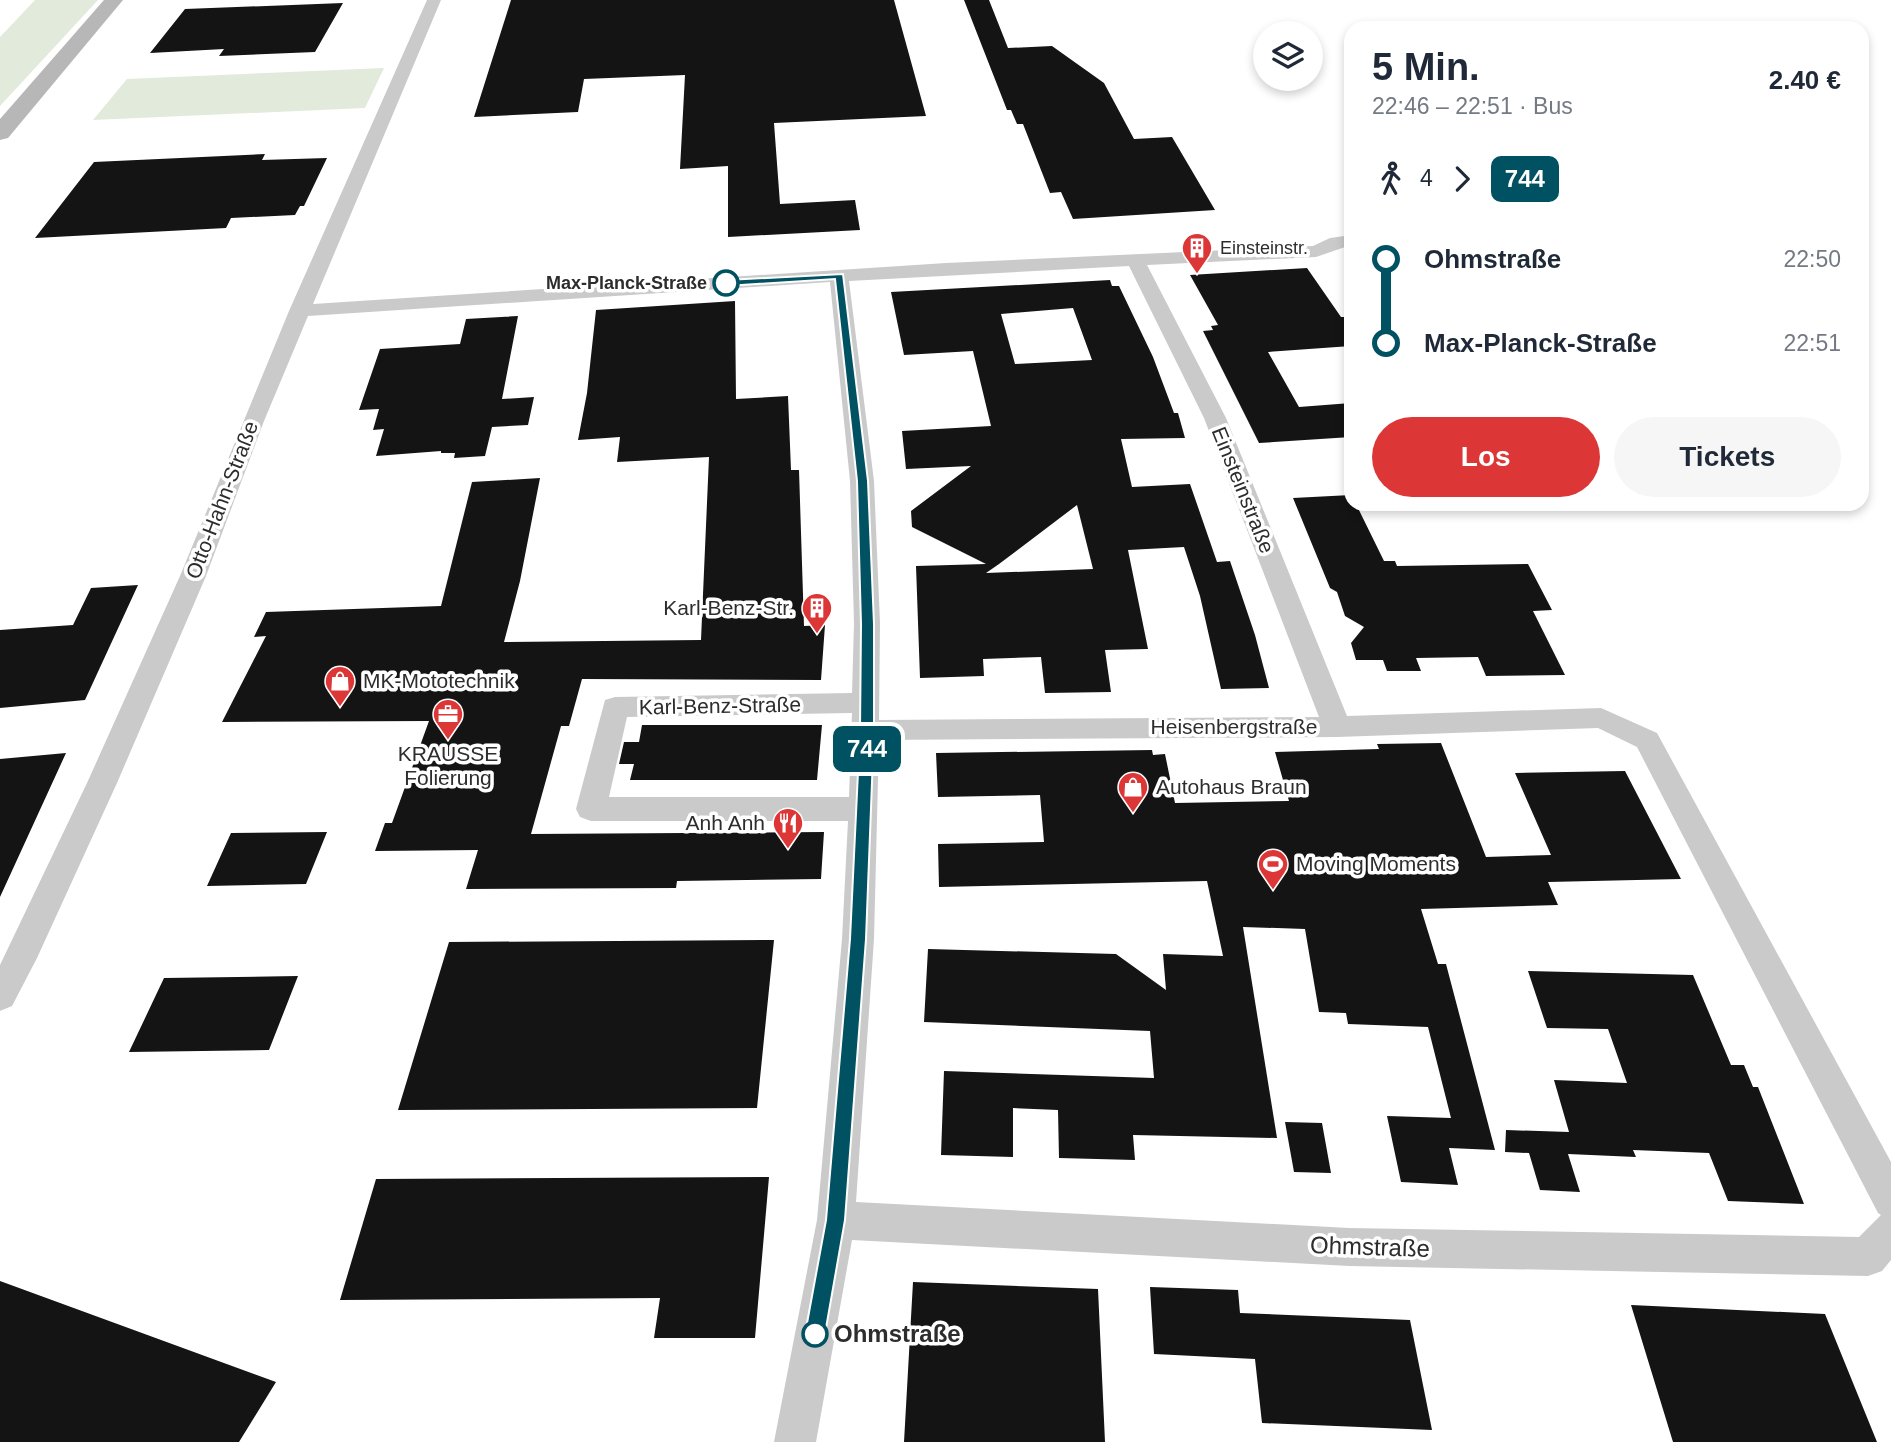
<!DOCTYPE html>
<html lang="de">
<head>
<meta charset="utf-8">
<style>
  body { margin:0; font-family:Arial,sans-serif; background:#f6f6f7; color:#1f2937; height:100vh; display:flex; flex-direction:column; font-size:26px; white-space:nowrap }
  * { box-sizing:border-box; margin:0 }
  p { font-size:23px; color:#747a83 }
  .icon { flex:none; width:38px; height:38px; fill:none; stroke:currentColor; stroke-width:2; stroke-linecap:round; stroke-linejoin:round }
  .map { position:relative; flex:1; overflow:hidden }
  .drawer { position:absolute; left:1344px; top:21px; width:525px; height:490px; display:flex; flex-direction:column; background:#fff; border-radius:21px; box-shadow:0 4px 10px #0003 }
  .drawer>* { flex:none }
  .badge { padding:0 14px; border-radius:10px; font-size:24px; line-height:46px }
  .tools { position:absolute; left:1253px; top:21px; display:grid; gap:14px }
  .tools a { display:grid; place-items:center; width:70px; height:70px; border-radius:50%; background:#fff; box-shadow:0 4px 10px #0003; font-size:35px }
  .map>.badge { position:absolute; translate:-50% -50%; box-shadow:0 0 0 4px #fff }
  .legs { display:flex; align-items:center; gap:10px; height:77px; padding:0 28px; font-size:23px }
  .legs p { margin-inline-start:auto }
  .summary { display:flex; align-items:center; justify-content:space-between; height:119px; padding:0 28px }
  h1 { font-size:38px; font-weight:700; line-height:52px }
  .button { display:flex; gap:14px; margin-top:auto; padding:14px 28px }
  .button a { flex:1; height:80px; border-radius:42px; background:#dd3636; color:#fff; font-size:28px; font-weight:700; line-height:80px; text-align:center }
  .button a+a { background:#f6f6f7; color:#1f2937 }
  ul { padding:0 28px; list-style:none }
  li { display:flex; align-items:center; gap:24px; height:84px; font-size:26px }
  li i { display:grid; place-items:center; width:10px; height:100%; margin:0 9px; background:currentColor }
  li i::after { content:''; width:18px; height:18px; margin:-9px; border:5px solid; border-radius:50%; background:#fff }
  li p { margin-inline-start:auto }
  li:first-child i { background:linear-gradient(#0000 50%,currentColor 0) }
  li:last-child i { background:linear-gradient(currentColor 50%,#0000 0) }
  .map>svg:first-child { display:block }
  .green { fill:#e2eadb }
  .building { fill:#141414; fill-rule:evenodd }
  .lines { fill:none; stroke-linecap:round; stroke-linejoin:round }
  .minor { fill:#cacaca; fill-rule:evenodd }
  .secondary { fill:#b7b7b7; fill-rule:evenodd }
  .line-1 { fill:#005262; stroke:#fff; stroke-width:2 }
  .stop-1-dot { fill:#fff; stroke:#005262; stroke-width:3.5 }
  .labels { text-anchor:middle; stroke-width:7; stroke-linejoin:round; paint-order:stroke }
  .far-poi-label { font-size:18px; fill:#2d2d2d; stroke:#fff; text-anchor:start }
  .far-stop-label { font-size:18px; font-weight:bold; fill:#2d2d2d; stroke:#fff; text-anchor:end }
  .street-label { font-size:21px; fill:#2d2d2d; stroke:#fff }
  .poi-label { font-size:21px; fill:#2d2d2d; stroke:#fff; text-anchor:start }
  .near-street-label { font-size:24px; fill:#2d2d2d; stroke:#fff }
  .near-stop-label { font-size:24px; font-weight:bold; fill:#2d2d2d; stroke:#fff; text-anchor:start }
</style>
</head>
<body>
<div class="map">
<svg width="1891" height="1442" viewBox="0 0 1891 1442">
  <rect width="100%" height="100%" fill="#fff"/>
  <path class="green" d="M35,0h63l-98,106v-69z
    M384,68l-19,40 -272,12 34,-41z"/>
  <path class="building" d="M511,0h383l32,116 -152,7 6,81 75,-4 5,30 -132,7v-71l-48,3 5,-94 -101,4 -6,33 -104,5z
    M964,0h25l19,48 44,-2 52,37 30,56 38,-2 43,73 -142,9 -12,-27 -11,1 -27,-69h-6l-6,-14h-4z
    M343,3l-28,49 -96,4 5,-7 -74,4 35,-44z
    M265,154l-3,6 65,-2 -23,48h-4l-5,9 -64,3 -5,10 -191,10 59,-76z
    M1307,268l34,49h10v29l-83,6 31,55 52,-4v34l-92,6 -56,-112 10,-1 -2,-4 7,-1 -28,-50z
    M1110,280l2,6h7l34,71 21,56h4l7,25 -64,1 11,48 58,-3 27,78 13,-1 25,74 14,53 -48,1 -21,-93 -16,-49 -56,3 20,99 -43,1 6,42 -66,1 -4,-36 -58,2 1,17 -64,2 -4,-112 70,-2 -74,-37 -1,-16 60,-45 -65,3 -4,-38 89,-5 -18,-75 -69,4 -13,-63zM1073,308l19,52 -77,4 -14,-50zM1077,505l16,64 -107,4 13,-9z
    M735,301l1,98 52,-3 3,74h8l5,156 21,-1 -4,55 -239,-1 -13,47h-8l-30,108 293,-2 -3,47 -144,2 -1,7 -210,1 12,-39 -103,1 10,-28h7l37,-102 -207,1 44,-86 -12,1 12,-25 175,-6 31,-124 68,-4 -20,103 -16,61 197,-2 8,-183 -92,5 3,-25 -42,3 9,-47 9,-83z
    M518,316l-16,83 32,-2 -6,28 -36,2 -7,29 -31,2 1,-5h-14v-2l-65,5 8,-27 -11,1 6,-21 -20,1 21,-61 80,-5 6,-25z
    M1351,495v9h5l28,57h11l2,5 131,-2 24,46 -19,1 32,64 -79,1 -8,-19 -62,1 5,13h-34l-4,-11h-27l-5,-17 13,-16 -19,-11 -8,-24 -7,-4 -37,-90z
    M138,585l-53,115 -85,8v-78l73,-5 18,-37z
    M642,725h180l-5,55h-187l4,-16h-15l5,-22h15z
    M1441,743l45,114 65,-2 -36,-82 110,-2 56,108 -133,3 10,23 -137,4 17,55h8l49,186 -46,-2 9,37 -57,-3 -14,-66 64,2 -23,-91 -80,-3 -2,-11 -27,-1 -14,-83 -62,-2 34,211 -144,-3 2,25 -76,-2 -1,-48 -45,-2v49l-72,-2 3,-84 210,7 -4,-47 -226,-9 4,-73 188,5 50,36 -3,-36 60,2 -16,-75 -268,6 -1,-43 106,-2 -4,-47 -102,2 -2,-44 216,-3 1,5 12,-1 10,49 114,-2 -14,-49 104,-3 -2,-5z
    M66,753l-66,144v-138z
    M327,832l-21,52 -99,2 24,-53z
    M774,940l-17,168 -359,2 51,-168z
    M1528,971l165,4 38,90h13l9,22h5l46,117 -76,-3 -19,-48 -76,-3 3,7 -68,-3 12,38 -40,-2 -11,-37 -24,-1 1,-22 63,2 -15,-52 73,3 -19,-54 -61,-1z
    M298,976l-29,74 -140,2 35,-74z
    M1285,1122l37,1 9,50 -37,-1z
    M769,1177l-14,161h-101l6,-40 -320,2 36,-121z
    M0,1281l276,101 -37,60h-239z
    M913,1282l185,7 7,153h-201z
    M1150,1287l88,3 2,23 170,7 22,110 -170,-7 -7,-64 -101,-5z
    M1631,1305l194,9 52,128h-204z"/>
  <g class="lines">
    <path class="minor" d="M427,0h14l-128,304 633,-41 367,-17 17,-8 21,-3v10l-35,12 -169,8 79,153 121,298 254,-8 56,25 234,429v98l-9,11 -14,5 -519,-10 -497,-26 -36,202h-42l43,-222 25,-281 6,-118h-257l-11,-4 -4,-8 29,-109 10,-3 237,-4 2,-70 -4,-142 -20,-199 -522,34 -44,105 -58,155 -89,207 -80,175 -25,48 -12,5v-46l87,-182 93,-207 109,-265zM1129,266l75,152 115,299 -440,3 1,-97 -6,-142 -25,-200zM852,713l-3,84h-240l18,-80zM1598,728l39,19 241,466 3,2 -22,22 -510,-9 -493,-26 18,-263 5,-199 458,-3z"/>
    <path class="secondary" d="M104,0h19l-115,138 -8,2v-21z"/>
  </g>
  <path class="line-1" d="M843,274l25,207 6,143v106l-8,209 -21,281 -20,114 -3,7 -7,3 -7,-3 -3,-7 21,-114 24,-281 10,-209 1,-106 -4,-143 -22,-202 -109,7 -5,-3 5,-3z"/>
  <defs>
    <g id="building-pin" transform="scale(1.575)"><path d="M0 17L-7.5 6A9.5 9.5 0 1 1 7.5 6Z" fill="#dd3636" stroke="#fff"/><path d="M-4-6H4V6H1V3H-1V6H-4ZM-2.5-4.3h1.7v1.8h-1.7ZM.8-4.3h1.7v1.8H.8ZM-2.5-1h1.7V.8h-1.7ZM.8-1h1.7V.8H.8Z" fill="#fff"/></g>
    <g id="shop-pin" transform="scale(1.575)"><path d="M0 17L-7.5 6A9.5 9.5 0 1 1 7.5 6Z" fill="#dd3636" stroke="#fff"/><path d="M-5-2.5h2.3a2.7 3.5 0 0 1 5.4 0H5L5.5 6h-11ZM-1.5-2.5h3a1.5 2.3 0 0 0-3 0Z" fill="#fff"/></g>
    <g id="office-pin" transform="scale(1.575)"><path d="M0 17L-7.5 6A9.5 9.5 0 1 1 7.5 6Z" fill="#dd3636" stroke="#fff"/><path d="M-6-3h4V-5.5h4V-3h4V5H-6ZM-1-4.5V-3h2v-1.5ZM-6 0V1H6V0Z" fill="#fff"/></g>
    <g id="restaurant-pin" transform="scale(1.575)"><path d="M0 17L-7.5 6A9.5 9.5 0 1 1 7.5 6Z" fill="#dd3636" stroke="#fff"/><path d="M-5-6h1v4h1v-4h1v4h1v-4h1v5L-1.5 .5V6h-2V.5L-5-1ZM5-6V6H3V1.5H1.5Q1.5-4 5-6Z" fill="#fff"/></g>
    <g id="stadium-pin" transform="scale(1.575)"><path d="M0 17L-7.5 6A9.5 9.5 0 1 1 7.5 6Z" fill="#dd3636" stroke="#fff"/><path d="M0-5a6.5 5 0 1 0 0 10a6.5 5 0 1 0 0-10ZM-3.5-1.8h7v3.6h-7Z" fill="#fff"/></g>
  </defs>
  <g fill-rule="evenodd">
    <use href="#building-pin" x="1197" y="248"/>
    <use href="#building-pin" x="817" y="608"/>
    <use href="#shop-pin" x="340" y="681"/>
    <use href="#office-pin" x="448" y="714"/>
    <use href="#shop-pin" x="1133" y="787"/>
    <use href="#restaurant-pin" x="788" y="823"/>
    <use href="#stadium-pin" x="1273" y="864"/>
  </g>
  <g class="stop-1-dot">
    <circle cx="726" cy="283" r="12"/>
    <circle cx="815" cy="1334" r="12"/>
  </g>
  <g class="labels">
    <g class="far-poi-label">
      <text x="1220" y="254">Einsteinstr.</text>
    </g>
    <g class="far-stop-label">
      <text x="707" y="289">Max-Planck-Straße</text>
    </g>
    <g class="street-label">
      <text transform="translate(1243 490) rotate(68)" y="7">Einsteinstraße</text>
      <text transform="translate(222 500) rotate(-69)" y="7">Otto-Hahn-Straße</text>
      <text transform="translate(720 706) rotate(-1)" y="7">Karl-Benz-Straße</text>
      <text x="1234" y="734">Heisenbergstraße</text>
    </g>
    <g class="poi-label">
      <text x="794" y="615" text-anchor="end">Karl-Benz-Str.</text>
      <text x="363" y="688">MK-Mototechnik</text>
      <text x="448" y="761" text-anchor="middle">KRAUSSE<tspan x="448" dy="24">Folierung</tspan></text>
      <text x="1156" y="794">Autohaus Braun</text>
      <text x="765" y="830" text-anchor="end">Anh Anh</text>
      <text x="1296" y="871">Moving Moments</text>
    </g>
    <g class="near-street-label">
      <text transform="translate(1370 1247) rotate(2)" y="8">Ohmstraße</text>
    </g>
    <g class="near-stop-label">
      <text x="834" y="1342">Ohmstraße</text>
    </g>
  </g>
</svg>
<div class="tools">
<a><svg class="icon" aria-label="layers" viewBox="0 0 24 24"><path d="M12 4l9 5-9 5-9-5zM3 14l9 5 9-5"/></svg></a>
</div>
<b class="badge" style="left:867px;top:749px;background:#005262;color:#fff">744</b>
<section class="drawer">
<div class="summary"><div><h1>5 Min.</h1><p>22:46 – 22:51 · Bus</p></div><b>2.40 €</b></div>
<div class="legs"><svg class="icon" aria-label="walk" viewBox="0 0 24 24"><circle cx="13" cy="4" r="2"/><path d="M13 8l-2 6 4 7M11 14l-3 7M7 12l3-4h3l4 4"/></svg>4<svg class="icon" aria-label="forward" viewBox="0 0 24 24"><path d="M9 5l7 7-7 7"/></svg><b class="badge" style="background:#005262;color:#fff">744</b></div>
<ul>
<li><i style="color:#005262"></i><b>Ohmstraße</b><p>22:50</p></li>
<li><i style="color:#005262"></i><b>Max-Planck-Straße</b><p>22:51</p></li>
</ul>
<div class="button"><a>Los</a><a>Tickets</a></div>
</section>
</div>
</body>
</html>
